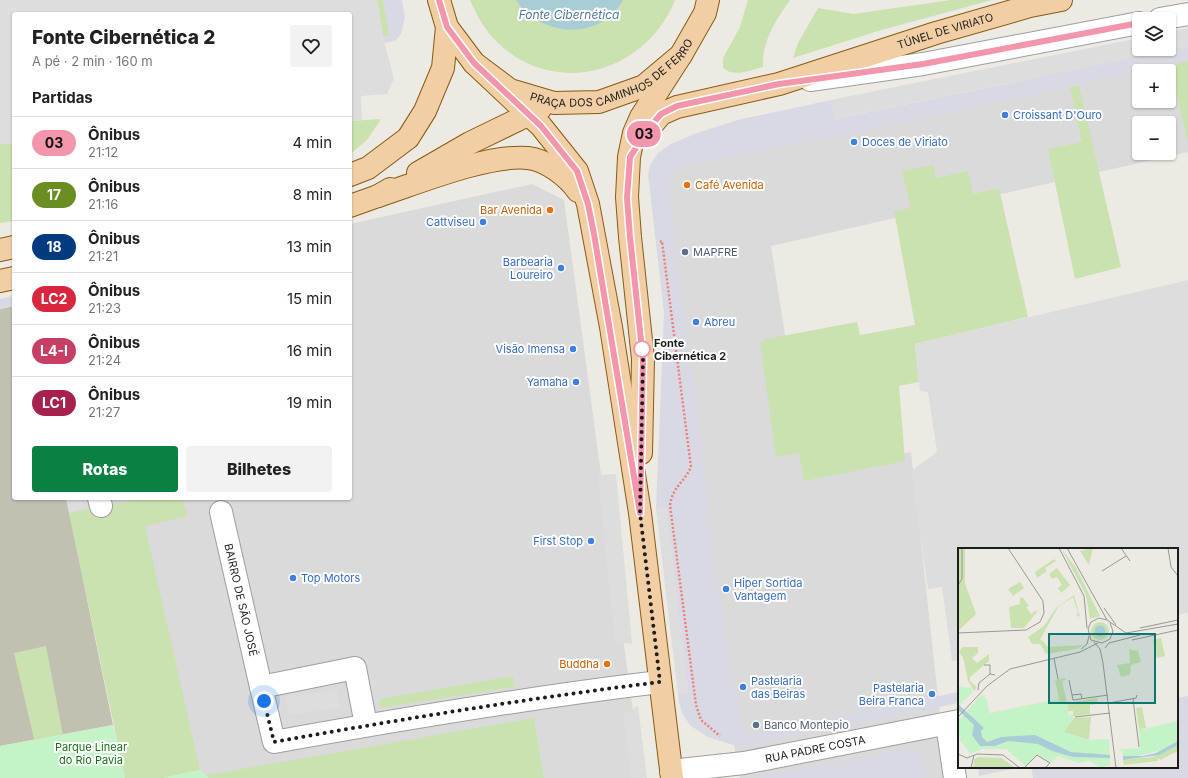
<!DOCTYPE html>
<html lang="pt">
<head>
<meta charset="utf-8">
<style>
  body { margin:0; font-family:Inter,sans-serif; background:#f2f2f2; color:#222; height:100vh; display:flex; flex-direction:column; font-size:15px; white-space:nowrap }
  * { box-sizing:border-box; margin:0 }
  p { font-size:13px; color:#767676 }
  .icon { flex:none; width:22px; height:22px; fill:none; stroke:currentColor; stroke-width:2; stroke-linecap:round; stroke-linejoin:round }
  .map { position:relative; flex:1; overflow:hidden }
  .details { position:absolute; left:12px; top:12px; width:340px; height:488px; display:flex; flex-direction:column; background:#fff; border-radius:4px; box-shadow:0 1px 3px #0004 }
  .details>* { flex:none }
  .badge { padding:0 8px; border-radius:13px; font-size:14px; line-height:26px }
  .tools { position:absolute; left:1132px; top:12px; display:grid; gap:8px }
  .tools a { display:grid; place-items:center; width:44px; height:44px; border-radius:4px; background:#fff; box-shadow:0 1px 3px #0004; font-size:20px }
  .you { position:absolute; width:20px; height:20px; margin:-10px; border:3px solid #fff; border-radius:50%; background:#1a73e8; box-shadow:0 0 0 6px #1a73e833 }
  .map>.badge { position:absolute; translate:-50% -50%; box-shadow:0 0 0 2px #fff }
  h2 { padding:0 20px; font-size:15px; line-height:36px }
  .round { display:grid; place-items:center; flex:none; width:42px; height:42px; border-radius:4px; background:#f2f2f2 }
  .headline { display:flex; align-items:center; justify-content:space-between; height:68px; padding:0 20px }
  h1 { font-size:19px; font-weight:800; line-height:30px }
  .action { display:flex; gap:8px; margin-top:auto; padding:8px 20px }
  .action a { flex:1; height:46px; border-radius:4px; background:#0b8043; color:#fff; font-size:16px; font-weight:800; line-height:46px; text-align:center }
  .action a+a { background:#f2f2f2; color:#222 }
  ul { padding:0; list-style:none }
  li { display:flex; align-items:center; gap:12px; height:52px; padding:0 20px; border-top:1px solid #e0e0e0 }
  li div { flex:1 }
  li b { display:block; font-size:15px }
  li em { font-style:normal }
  li .badge { min-width:44px; font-weight:700; text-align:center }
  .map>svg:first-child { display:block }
  .residential { fill:#dbdada; fill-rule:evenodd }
  .construction { fill:#c1c0b1 }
  .grass { fill:#cae2af }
  .park { fill:#c5f3c8 }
  .parking { fill:#ddd }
  .plaza { fill:#d9d9e3 }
  .water { fill:#a9cdd6 }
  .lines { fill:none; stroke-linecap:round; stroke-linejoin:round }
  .minor-casing { stroke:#9e9e9e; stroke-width:24 }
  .primary-casing { stroke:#875c10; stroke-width:24 }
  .path { stroke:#eb8078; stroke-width:2.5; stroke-dasharray:2 2; stroke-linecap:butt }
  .minor { stroke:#fff; stroke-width:22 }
  .primary { stroke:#f2cea5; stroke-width:22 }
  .line-casing { stroke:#fff; stroke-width:9 }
  .line { stroke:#f496ab; stroke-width:6 }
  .walk { stroke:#1d1d1d; stroke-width:4; stroke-dasharray:0 7.2 }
  .shop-dot { fill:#3f7fe0; stroke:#fff; stroke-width:1.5 }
  .food-dot { fill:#e8710a; stroke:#fff; stroke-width:1.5 }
  .service-dot { fill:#5c6f8a; stroke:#fff; stroke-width:1.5 }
  .stop-dot { fill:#fff; stroke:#f496ab; stroke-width:2 }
  .labels { text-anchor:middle; stroke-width:4; stroke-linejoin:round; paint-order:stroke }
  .street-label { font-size:11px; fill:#1d1d1d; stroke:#fff }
  .shop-label { font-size:11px; fill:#366cbe; stroke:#fff; text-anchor:start }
  .food-label { font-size:11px; fill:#c56008; stroke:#fff; text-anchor:end }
  .service-label { font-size:11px; fill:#4e5e75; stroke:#fff; text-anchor:start }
  .stop-label { font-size:11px; font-weight:bold; fill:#1d1d1d; stroke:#fff; text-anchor:start }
  .park-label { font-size:11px; fill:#17701c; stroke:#fff }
  .water-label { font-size:12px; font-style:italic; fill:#51799b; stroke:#fff }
  .inset-road { fill:none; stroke:#9a9894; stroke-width:1 }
  .view { fill:#0f766e; fill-opacity:0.15; stroke:#0f766e; stroke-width:2 }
  .inset-edge { fill:none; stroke:#1d1d1d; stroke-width:2 }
</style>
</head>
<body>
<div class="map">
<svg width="1188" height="778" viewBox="0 0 1188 778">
  <rect width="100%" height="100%" fill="#edeae4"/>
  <path class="residential" d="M1188,54v98l-417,94 35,222 105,-16 36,326h-207l-63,-336 -19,-278zM1139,71h30v30h-30zM1139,123h30v30h-30z
    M532,184l32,16 78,578h-440l-2,-8 -179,-272h329v-274z"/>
  <path class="construction" d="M14,306v192h52l47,227 -113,21v-437z"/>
  <path class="grass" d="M377,0h6l7,36 -7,1z
    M470,0h205c-28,72 -119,99 -177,43 -13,-12 -21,-27 -28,-43z
    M748,0h42c-14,20 -28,41 -27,67 -13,3 -29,11 -40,1v-10l17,-31z
    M951,0h41l-114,31 -85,27 5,-15 20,-35 35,6z
    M1188,61v82l-18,-78z
    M1079,86l42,181 -46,12 -27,-130 34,-7 -12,-55z
    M381,119l-14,21 -17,14v-33z
    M0,144h14v77l-14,2z
    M933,165l3,13 32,-7 5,23 26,-6 29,129 -113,27 4,38 -20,4 6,75 -101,20 -5,-28 -23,4 -16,-115 6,-3 91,-17 3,13 55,-10 -21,-114 17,-3 -9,-37z
    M147,498h35l6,18 -43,10 55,244 -37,8h-38l-56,-265z
    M46,646l17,89 -29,4 -20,-86z
    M513,676l1,11 -133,21 -1,-9z
    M534,718l10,60h-336l-1,-3z"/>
  <path class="park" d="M113,725l12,53h-125v-32z
    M200,770l7,5 1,3h-45z"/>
  <path class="parking" d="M0,0h377l6,37 11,42 -7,15 -26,2 1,24 -12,1v-107h-336v130h-14z
    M1188,28v18l-354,73 -3,-19 308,-62v11h30v-17z
    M1188,280v333l-11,2v-66h-218v111l-7,1 -10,-74 -14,2 -17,-118 26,-19 -9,-60 -8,-1 -5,-47z
    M616,474l16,170 -17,-2 -17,-167z
    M66,498h15l3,11 -15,4z
    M666,508l22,185 -10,1 -22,-185z
    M337,690l3,18 -52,7 -3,-18z
    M638,706l9,72h-16l-8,-63z"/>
  <path class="plaza" d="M383,0h19l3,17 -4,17 -5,6 -11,3 -2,-6 6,-1z
    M1188,46v15l-309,67 -196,38 -8,5 -4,6 -1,8 4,50 25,183 14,132 12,83 20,101 214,-42v10l-5,2 -208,42h-9l-14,-4 -15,-5 -17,-11 -8,-11 -4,-12 -1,-9 10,-1 -22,-185 -10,1 8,-196 -16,-139 2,-9 8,-12 13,-9 26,-11 44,-14 30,-6 60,-13 4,19z
    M14,296v10l-14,3v-10z
    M1188,696v82h-155l-2,-11h146v-69z
    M910,749l8,1 5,4 5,24h-177z
    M978,767h44l-43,9z"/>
  <path class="water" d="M516,0h107c-23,42 -83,37 -107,0z"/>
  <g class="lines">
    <g class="minor-casing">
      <g id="minor">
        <path d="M1160,19l28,-5"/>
        <path d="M810,80l113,-16 216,-41"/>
        <path d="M99,498l2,8"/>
        <path id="s1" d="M221,512l40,175"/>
        <path d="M947,724l8,54"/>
        <path d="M366,725l-11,-57 -94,19 13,55c128,-23 257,-45 386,-60"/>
        <path id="s2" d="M671,771l73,-8 215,-42"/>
      </g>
    </g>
    <g class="primary-casing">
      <g id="primary">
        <path id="s3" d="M439,0l8,27 27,36 36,27 44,13 45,-1 45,-16 37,-31 24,-42 3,-13"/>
        <path d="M474,63l67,63 36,45 11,33 23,123 29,186 32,265"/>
        <path id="s4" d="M643,136l18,-22 16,-7 102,-23 157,-51 94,-27 31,-6"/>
        <path d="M418,173l52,-30 70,-34"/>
        <path d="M350,175l18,-7 40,-30 17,-27 18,-43 4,-41"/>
        <path d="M378,196c40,-13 110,-42 150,-38 19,2 40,19 50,33"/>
        <path d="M350,206l28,-10 12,-7"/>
        <path d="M0,250l14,-3"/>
        <path d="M0,281l14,-3"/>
        <path d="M641,453l2,-94 -13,-122 -3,-40 2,-40 5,-24 7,-16 40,-62"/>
      </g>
    </g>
    <path class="path" d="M660,242l2,-1 29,226c-7,16 -18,19 -21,38l26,200 5,15 19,16"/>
    <use href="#minor" class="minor"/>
    <use href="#primary" class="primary"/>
  </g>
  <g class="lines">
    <g class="line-casing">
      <path id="line" d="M439,0l8,27 27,36 67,63 36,45 11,33 6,30 46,279 3,-154 -13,-122 -3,-39 3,-41 19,-29 12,-14 16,-8 102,-22 144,-20 216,-41"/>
    </g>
    <use href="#line" class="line"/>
    <path class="walk" d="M264,701l10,41c128,-23 257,-44 386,-60l-20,-169 3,-154 -2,-14 1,4"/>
  </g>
  <g class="shop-dot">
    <circle cx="1005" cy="115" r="4"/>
    <circle cx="854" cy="142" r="4"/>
    <circle cx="483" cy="222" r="4"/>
    <circle cx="561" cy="268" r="4"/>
    <circle cx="696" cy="322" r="4"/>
    <circle cx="573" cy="349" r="4"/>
    <circle cx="576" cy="382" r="4"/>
    <circle cx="591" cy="541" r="4"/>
    <circle cx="293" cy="578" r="4"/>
    <circle cx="726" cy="589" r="4"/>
    <circle cx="743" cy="687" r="4"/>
    <circle cx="932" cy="694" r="4"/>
  </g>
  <g class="food-dot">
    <circle cx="687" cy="185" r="4"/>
    <circle cx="550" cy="210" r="4"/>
    <circle cx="607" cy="664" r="4"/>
  </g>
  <g class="service-dot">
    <circle cx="685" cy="252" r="4"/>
    <circle cx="756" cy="725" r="4"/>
  </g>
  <circle class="stop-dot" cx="642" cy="349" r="8"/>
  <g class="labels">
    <g class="street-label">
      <text dy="4" stroke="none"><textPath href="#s4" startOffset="325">TÚNEL DE VIRIATO</textPath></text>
      <text dy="4" stroke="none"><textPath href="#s3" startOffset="231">PRAÇA DOS CAMINHOS DE FERRO</textPath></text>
      <text dy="4" stroke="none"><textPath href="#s1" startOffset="90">BAIRRO DE SÃO JOSÉ</textPath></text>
      <text dy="4" stroke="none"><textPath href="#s2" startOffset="146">RUA PADRE COSTA</textPath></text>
    </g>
    <g class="shop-label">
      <text x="1013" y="119">Croissant D'Ouro</text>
      <text x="862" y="146">Doces de Viriato</text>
      <text x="475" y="226" text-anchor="end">Cattviseu</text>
      <text x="553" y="266" text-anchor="end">Barbearia<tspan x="553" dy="13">Loureiro</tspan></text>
      <text x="704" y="326">Abreu</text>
      <text x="565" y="353" text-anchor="end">Visão Imensa</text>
      <text x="568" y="386" text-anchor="end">Yamaha</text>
      <text x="583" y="545" text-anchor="end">First Stop</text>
      <text x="301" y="582">Top Motors</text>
      <text x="734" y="587">Hiper Sortida<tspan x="734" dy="13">Vantagem</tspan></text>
      <text x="751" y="685">Pastelaria<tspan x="751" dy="13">das Beiras</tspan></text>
      <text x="924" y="692" text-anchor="end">Pastelaria<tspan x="924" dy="13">Beira Franca</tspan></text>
    </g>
    <g class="food-label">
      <text x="695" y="189" text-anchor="start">Café Avenida</text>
      <text x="542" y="214">Bar Avenida</text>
      <text x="599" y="668">Buddha</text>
    </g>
    <g class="service-label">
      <text x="693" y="256">MAPFRE</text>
      <text x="764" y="729">Banco Montepio</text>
    </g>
    <g class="stop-label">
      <text x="654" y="347">Fonte<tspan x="654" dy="13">Cibernética 2</tspan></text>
    </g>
    <g class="park-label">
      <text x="91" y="751">Parque Linear<tspan x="91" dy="13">do Rio Pavia</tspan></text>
    </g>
    <g class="water-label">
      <text x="569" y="19">Fonte Cibernética</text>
    </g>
  </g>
  <g transform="translate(958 548)">
    <rect width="220" height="220" fill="#edeae4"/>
    <path d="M0,0h7v35l11,31 -18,17zM103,0l15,20 24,48 -10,3 -4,-24zM135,0l-4,17 -9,-14zM96,11l2,2 -11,7 2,3 -10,7 -2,-6zM99,20l13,17 -9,8 -3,-5 4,-3 -5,-8 -5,2 -3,-5zM62,34l4,6 -11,8 -5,-7zM116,47l6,22 -4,-2 2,-2 -5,-16 -15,10 -18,33 3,1 5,6 35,-2 -6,4 -31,5 -6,-10h-8l-4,-7 16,-11 12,-18zM62,49l3,1 6,8 -3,1 5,7 6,-4v2l-13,16h-13l-2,-21 11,-3zM133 83a9 9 0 1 1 18 0a9 9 0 1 1-18 0ZM203,90l4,18 -8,2 -4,-18zM4,99h16v6l-6,5 5,5 12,-9v7l-19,16v4l7,6 -3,4 -6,-10 -5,-24 -4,-4zM171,101l9,2 3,11 -10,3 -1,10 -9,2 -4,-12 13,-2zM107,130l1,2 -4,1 5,22 -7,1 -5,-24zM139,150l1,6 -8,1v9l-22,3 5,-2v-4h-5l-1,-8zM184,159l4,21 -7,1 -3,-21zM133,169l-2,23 -26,-8 11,-14zM220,197v6l-18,9 -2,-2v3l-34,4 -1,-5 30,-3zM20,209l24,1 13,10h-41v-9z" fill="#cae2af"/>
    <path d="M0,138l13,2 2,4 -14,13zM24,146l5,6 2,13 70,-14 1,5 7,-1 2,13 5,2 -10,14 25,8 20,-1 1,26 -10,3 -10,-7 -12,2 -20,-7 -7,7 -14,-9 -12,12 -19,-17h-24l-12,5 -11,-15 4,-4 -5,3v-17zM220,173v20l-16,9 -25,6h-14v-5h-3v-2l20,-1 -1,-19 7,-1v5l1,-5z" fill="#c5f3c8"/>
    <path d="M136.5 83a5.5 5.5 0 1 1 11 0a5.5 5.5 0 1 1-11 0ZM0,156l26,24 -3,3 1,6 5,5 14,-5 34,-2 36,17 39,3v3l-37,-1 -21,-6 -14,-7 -30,-3 -13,5h-15l-8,-11 2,-10 -16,-15zM220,193v4l-19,10 -36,5v-4h20l13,-3z" fill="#a9cdd6"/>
    <path class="inset-road" d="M101,0l25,48 3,32M109,0l40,72M163,0l9,13M210,0l3,19 7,9M144,23l24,-15M0,37l4,-6v-31M146,60l12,17M152,75l3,8 -3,8 -8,4 -11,-3 -3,-11 3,-7 8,-4 8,2 19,13 52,-9M182,80l38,-8M0,85l68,-3 14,-8 4,-9 -1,-12 -35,-53M174,92l46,-10M136,94l6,7 3,14 13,105M147,100l4,-5 31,-8M123,101l6,-5 2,-8M96,110l4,21M26,117h6v9M111,132l3,15M20,142l1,-7 11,-9 5,1M124,151l-1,-5 -9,1 1,5 35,-5M175,151l6,48M151,155l27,-5 1,-3M0,169l29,-31 23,-17 70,-17 18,-9M117,169l35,-4M0,206l9,4 10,-4 26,1 17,13M13,220l3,-13M66,220l13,-13 13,8 -5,5"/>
    <path class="view" d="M91,86h106v69h-106z"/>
    <rect width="220" height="220" class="inset-edge"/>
  </g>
</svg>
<div class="tools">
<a><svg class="icon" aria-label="layers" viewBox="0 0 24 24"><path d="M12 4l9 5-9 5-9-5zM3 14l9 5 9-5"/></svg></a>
<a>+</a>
<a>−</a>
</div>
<div class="you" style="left:264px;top:701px"></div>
<b class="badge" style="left:644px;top:134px;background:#f496ab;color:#111">03</b>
<section class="details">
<div class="headline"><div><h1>Fonte Cibernética 2</h1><p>A pé · 2 min · 160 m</p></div><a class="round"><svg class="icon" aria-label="heart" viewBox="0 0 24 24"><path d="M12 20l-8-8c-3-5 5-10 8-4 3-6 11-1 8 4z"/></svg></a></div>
<h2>Partidas</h2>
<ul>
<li><span class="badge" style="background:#f496ab;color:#111">03</span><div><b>Ônibus</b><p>21:12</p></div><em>4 min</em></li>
<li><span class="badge" style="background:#6b8e23;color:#fff">17</span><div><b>Ônibus</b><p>21:16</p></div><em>8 min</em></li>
<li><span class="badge" style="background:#003b80;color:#fff">18</span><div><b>Ônibus</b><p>21:21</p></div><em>13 min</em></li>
<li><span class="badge" style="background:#d7263d;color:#fff">LC2</span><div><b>Ônibus</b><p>21:23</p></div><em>15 min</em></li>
<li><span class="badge" style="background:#c83f66;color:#fff">L4-I</span><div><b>Ônibus</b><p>21:24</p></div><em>16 min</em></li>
<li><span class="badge" style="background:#a7214e;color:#fff">LC1</span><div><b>Ônibus</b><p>21:27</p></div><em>19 min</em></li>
</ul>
<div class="action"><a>Rotas</a><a>Bilhetes</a></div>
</section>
</div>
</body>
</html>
